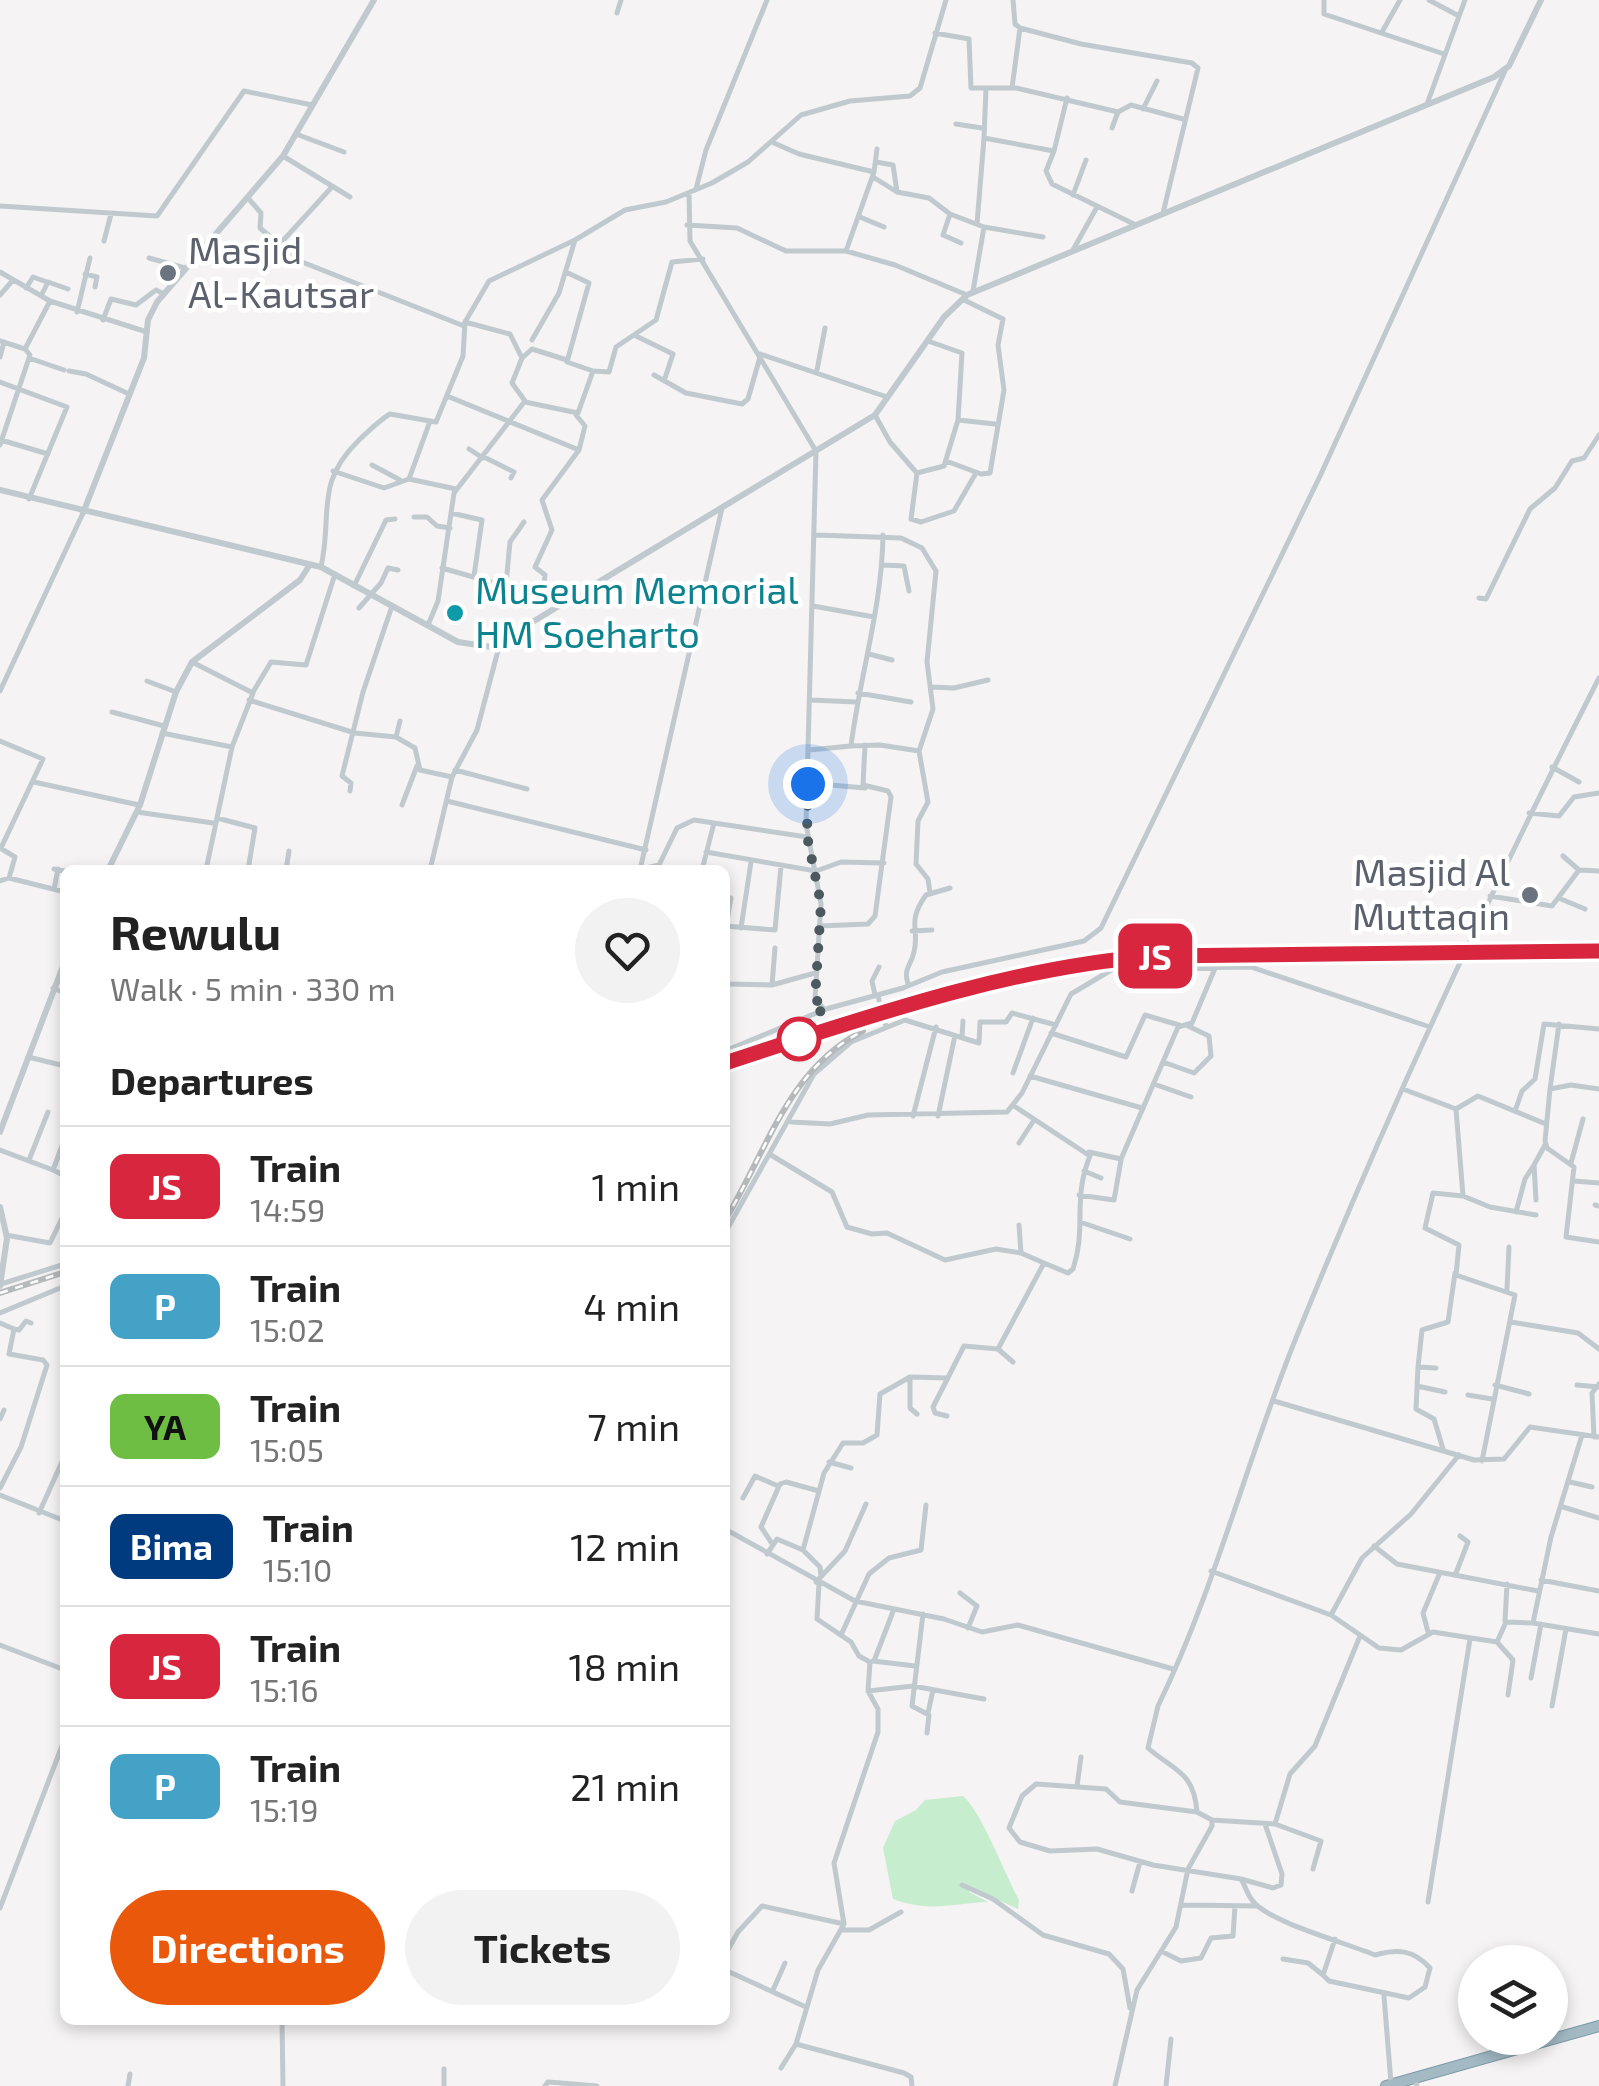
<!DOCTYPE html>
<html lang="en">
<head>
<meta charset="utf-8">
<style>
  body { margin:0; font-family:"Exo 2",sans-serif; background:#f2f2f2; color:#222; height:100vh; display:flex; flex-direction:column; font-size:38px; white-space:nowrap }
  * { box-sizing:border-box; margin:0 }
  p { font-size:32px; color:#767676 }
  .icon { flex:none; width:55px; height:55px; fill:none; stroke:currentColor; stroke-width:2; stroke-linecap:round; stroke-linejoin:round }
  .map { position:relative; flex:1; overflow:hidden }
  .side { position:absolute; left:60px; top:865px; width:670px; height:1160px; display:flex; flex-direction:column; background:#fff; border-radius:15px; box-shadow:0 5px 15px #0003 }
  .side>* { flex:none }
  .badge { padding:0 20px; border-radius:15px; font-size:35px; line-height:65px }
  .controls { position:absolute; left:1458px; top:1945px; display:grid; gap:20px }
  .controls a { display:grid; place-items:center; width:110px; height:110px; border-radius:50%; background:#fff; box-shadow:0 5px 15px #0003; font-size:50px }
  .you { position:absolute; width:50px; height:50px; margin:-25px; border:8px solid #fff; border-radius:50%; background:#1a73e8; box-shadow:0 0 0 15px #1a73e833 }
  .map>.badge { position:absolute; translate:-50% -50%; box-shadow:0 0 0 5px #fff }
  h2 { padding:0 50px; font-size:38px; line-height:90px }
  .round { display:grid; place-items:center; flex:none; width:105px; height:105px; border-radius:52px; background:#f2f2f2 }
  .summary { display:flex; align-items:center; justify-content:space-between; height:170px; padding:0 50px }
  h1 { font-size:48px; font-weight:700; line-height:75px }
  .button { display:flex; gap:20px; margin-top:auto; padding:20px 50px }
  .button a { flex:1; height:115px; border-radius:60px; background:#ea580c; color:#fff; font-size:40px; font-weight:700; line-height:115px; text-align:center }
  .button a+a { background:#f2f2f2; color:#222 }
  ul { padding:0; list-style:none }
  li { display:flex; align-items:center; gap:30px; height:120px; padding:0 50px; border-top:2px solid #e0e0e0 }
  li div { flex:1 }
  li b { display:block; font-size:38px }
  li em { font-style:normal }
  li .badge { min-width:110px; font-weight:700; text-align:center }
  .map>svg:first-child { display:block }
  .green { fill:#c7edcf }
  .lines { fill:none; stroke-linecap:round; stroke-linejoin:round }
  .trunk-casing { stroke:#7b99a8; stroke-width:12 }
  .minor { stroke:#c0c9ce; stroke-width:5 }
  .tertiary { stroke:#c0c9ce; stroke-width:6 }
  .trunk { stroke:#a3bac5; stroke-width:10 }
  .rail-casing { stroke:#b6b9bc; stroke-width:6 }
  .rail { stroke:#fff; stroke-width:2.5; stroke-dasharray:8; stroke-linecap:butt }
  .line-casing { stroke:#fff; stroke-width:22 }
  .line { stroke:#d7263d; stroke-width:15 }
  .walk { stroke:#4c595f; stroke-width:10; stroke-dasharray:0 18 }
  .worship-dot { fill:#6b7280; stroke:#fff; stroke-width:4 }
  .culture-dot { fill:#0f9aa8; stroke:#fff; stroke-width:4 }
  .stop-dot { fill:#fff; stroke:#d7263d; stroke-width:5 }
  .labels { text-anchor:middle; stroke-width:9; stroke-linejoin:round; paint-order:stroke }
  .worship-label { font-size:38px; fill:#5b616d; stroke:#fff; text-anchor:start }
  .culture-label { font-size:38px; fill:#0d838f; stroke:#fff; text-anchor:start }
</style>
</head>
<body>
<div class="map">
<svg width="1599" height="2086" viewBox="0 0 1599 2086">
  <rect width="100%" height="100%" fill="#f5f3f3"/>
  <path class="green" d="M963,1796c17,13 43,80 56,104l-1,9 -49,-22v5l19,10c-35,1 -58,11 -95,-3l-10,-51 12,-27 21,-11 9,-10z"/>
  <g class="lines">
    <g class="trunk-casing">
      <path id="trunk" d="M1386,2086l213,-60"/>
    </g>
    <path class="minor" d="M1013,0l2,24 5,4 61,16 111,19 6,5 -35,145
      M1324,0v14l120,40
      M1429,0l30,16
      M617,13l4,-13
      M1382,32l18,-32
      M935,33l34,6 2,49h45l102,24 13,-7 52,14
      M1012,88l8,-60
      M1427,104l38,-104
      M1143,109l14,-28
      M956,124l26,4
      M1112,128l6,-16
      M296,134l48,18
      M984,138l2,-50
      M774,143l25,11 75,18
      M1054,151l-8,20 6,13 84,41
      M283,156l67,41
      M876,162l17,3 4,27
      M873,177l24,15 32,6 21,16 34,13 59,10
      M696,189l10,-39 61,-150
      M689,193l1,48 126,210 -10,373 15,80 -6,95 9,10
      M1073,195l13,-35
      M248,198l13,15 -1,15 37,32 167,66
      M0,206l157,10 87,-125 68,14
      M950,214l-7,21 18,8
      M860,217l24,10
      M977,224l7,-86 70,13 13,-53
      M687,225l50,3 49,23h60l49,14 72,30
      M104,241l7,-27
      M279,245l52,-57
      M1073,250l24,-43
      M846,251l28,-79 3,-23
      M149,258l36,10
      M0,272l50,29 97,31
      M566,272l23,11 -22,79 26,9
      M85,274l12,3 -2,10
      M26,288l7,-11 14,5
      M973,291l11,-64
      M0,295l13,-15
      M41,296l7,-14 20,7
      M77,312l13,-54
      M103,320l8,-21 25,6 20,-15 8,4
      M465,322l45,12 12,24
      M636,336l37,18 -9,27
      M532,340l27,-47 16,-53
      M0,341l25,8
      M928,341l34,12 -4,67 -14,46 -27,7 -6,46 10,3 33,-11 22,-38
      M757,353l130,44
      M0,357l4,-15
      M29,358l35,12
      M817,370l8,-42
      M69,371l17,3 43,20
      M654,375l32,18 56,11 6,-5 12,-42
      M0,382l67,25 -38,92
      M447,396l132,54 6,-24 -9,-11
      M525,402l53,11 15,-42 16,1 7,-25 40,-27 16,-58 31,-3
      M875,415l15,27 26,30
      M958,420l37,4
      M1,440l47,14
      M0,445l30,-90 -5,-6 25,-48
      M469,449l14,9
      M484,457l30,15 -3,6
      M946,461l35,13 9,-1 14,-83 -6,-45 5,-26 -39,-19
      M372,465l28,15
      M333,471l51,17 25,-9 47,10
      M409,479l20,-55
      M451,513l31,7 -8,56
      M414,517h13l10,9 13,2
      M816,535l85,3 21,10 14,23 -9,91 6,47 -14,42 9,51 -10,19 -2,43 12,15 2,14
      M883,565l21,1 5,25
      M321,567c12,-54 -7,-83 38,-127 10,-9 19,-19 31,-26l46,8 27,-66 2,-34 24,-41 86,-41 50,-30 41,-8 46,-19 36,-21 53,-47 49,-14 60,-5 10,-8 26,-88
      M442,568l122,35
      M506,584l4,-42 14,-20
      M354,586l32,-66 9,-1
      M542,597l3,-22 -10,-8 17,-37 -10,-30 37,-50
      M1479,598l7,1 44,-90 25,-21 17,-27 12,-3 15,-23
      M813,606l61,11
      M359,608l22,-25 7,-15 10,2
      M428,625l10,-24 16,-108 71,-92 -13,-18 10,-25 10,-9 35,11
      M869,654l23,6
      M192,662l61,31 -21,54 -26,123
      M147,681l29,11
      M931,687l23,1 34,-8
      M0,691l83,-178
      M253,692l18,-30 35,3 29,-91
      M858,693l53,9
      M249,700l106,33 41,4 19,11 5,22 32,7
      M811,700l45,2
      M112,712l52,14
      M162,733l70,14
      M396,737l4,-16
      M0,741l43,18 -42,89
      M851,746l29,-1 39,6
      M809,750l42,-4c9,-71 31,-139 32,-211
      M1552,767l27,15
      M455,770l72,19
      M34,782l105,23
      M808,783l57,5
      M350,791l1,-8 -9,-7 21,-84 28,-83
      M447,801l199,49
      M402,805l15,-39
      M137,812l76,11
      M1529,813l30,3 15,-19 25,-4
      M217,818l38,10 -7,42
      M0,848l15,9 -6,21 -9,3
      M706,852l110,19 25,-9 43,1
      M1563,856l16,14
      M54,869l11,2
      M642,869l17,-4 18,-37 17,-8 113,17
      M286,870l3,-19
      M430,870l22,-93 25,-47 23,-87
      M640,870l82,-362
      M702,870l12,-47
      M9,878l56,14
      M54,889l4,-20
      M1490,896l62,10 27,-36 20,1
      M1561,899l24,10
      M725,926l50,4 6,-64
      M726,926l5,-28
      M819,926l49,-2 7,-8 16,-119 -3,-6 -25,-6 2,-40
      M741,928l10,-66
      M912,931l20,-1
      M725,984l47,1 43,-12
      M908,984c-5,-16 3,-18 6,-32 6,-24 -8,-29 12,-57l24,-7
      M772,985l3,-37
      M1178,985l5,-20
      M53,988l12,5
      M875,995l-3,-14 7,-14
      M878,996l8,31
      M1051,1033l75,24 19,-42 34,10
      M962,1038l1,-17
      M725,1051l101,-42 77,-21 39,-16 142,-31 17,-13 220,-454 184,-403
      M28,1057l37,9
      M1163,1062l31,11 17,-17 -2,-20 -21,-10
      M1013,1073l20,-55
      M1030,1076l112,32
      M1154,1084l37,13
      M1403,1089l53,20 22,-13 68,28
      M1550,1089l9,-65
      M1599,1089l-28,-4 -21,4 -5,52 2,7 27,19 -8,70 33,5
      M1456,1109l7,87 -30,-3 -8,35 34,17 -3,30 59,20 -33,166
      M1515,1111l7,-20 13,-12 9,-55 55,5
      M913,1116l23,-89
      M938,1116l16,-76
      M791,1122l39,2 38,-9 139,-3 15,-19 49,-99 42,-25 138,-2 179,60
      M65,1138l-12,32 12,6
      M1019,1143l15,-23
      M0,1150l53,20
      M1089,1152l32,7 57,-132 14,-4 24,-57
      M771,1155l61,37 15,35 25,7 15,-1 58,27 51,-11 25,4
      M29,1160l19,-48
      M1571,1163l12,-44
      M1084,1171l17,7
      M1574,1181l25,2
      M1079,1195l35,5 7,-40
      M1463,1196l27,11 46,8
      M1536,1200l-2,-35 11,-20
      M1595,1205l4,1
      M1516,1212l9,-33 9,-14
      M1080,1222l50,17
      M1019,1225l2,28 23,10
      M725,1233l89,-159 37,-32 54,-22 74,23 1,-21h26l6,-9 44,12
      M6,1235l44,8 15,-31
      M1,1284l64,-20
      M1507,1289l2,-42
      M0,1313l65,-27
      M1511,1322l67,11 21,16
      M0,1323l14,6 -5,25 34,6 4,5 -26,82 -21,41
      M14,1329l5,1 7,-9 5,2
      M998,1349l46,-86 24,10 5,-4c14,-41 -1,-70 17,-113l-76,-50
      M1418,1367l4,-37 26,-8 7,-49
      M1436,1368l-18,-1 -2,42 18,10 9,30
      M910,1377v31l7,6
      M1495,1385l34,9
      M1577,1385l22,2
      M1417,1386l28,6
      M1468,1395l24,4
      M1274,1401l200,59 30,-1 26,-32 69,10
      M947,1416l-12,-3 -2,-6 31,-61 34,3 15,13
      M0,1419l4,-9
      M1582,1435l-31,102 -18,86 66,11
      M1594,1437l-2,-44 7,-9
      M829,1462l22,6
      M1570,1482l22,5
      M0,1495l65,26
      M743,1498l12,-22 23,10
      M1563,1507l36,11
      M39,1513l26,-58
      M725,1529l130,72 89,18 38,13 36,-7 155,44
      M771,1542l-10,-15 19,-43 6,-2 33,9
      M1374,1546l23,18 141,27
      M804,1551l16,16 1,9
      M767,1554l10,-15 26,11 21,-77 19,-30h20l14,-8 3,-41 30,-17 38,1
      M1211,1571l120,44 48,33 22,2 32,-18 64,10 9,-20 27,1
      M1456,1573l12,-31 -8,-6
      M1541,1580l58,11
      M816,1582l29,-31 21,-47
      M819,1584l-2,35 34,23 8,14 11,6 -2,29 10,18v23l-44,131 10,61 -26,46 -22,74 108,29 7,4 1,9
      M960,1593l17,13 -9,22
      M923,1614l-11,92 17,9 -2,18
      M1331,1615l31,-57 49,-44 48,-59
      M1505,1621l2,-37
      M1428,1632l-5,-19 16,-38
      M841,1635l28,-61 20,-16 32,-8 5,-45
      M1497,1642l16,18 -5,35
      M0,1645l65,25
      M873,1661l42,5
      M874,1661l20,-52
      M1531,1678l10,-54
      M868,1691l45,-5 71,13
      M1552,1706l14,-77
      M928,1713l5,-23
      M1077,1786l4,-29
      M1197,1812l-77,-10 -14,-13 -70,-5 -14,12 -13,32 11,14 30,9 47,-2 56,16 88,14c4,6 6,15 11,21 15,22 95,43 123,55 22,-6 38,-6 55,13l-5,19 -16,11 -80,-17 -6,-6 12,-36
      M1212,1820l63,4 15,-50 25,-28 45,-110
      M1275,1824l46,17 -8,28
      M1241,1879l32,9 8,-3 1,-11 -17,-50
      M962,1885l31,14 50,36 66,19 14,15 7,39
      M1132,1891l8,-29
      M1428,1902l42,-263
      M1182,1905l76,1
      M0,1908l65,-170
      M841,1930h28l32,-18
      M1163,1952l18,9 20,-3 10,-20 22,-2 2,-30
      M725,1955l13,-23 24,-26 82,18
      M1283,1959l25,4 15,12
      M725,1970l81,37
      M773,1990l12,-27
      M1384,1996l7,87
      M282,2020l1,66
      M781,2068l15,-24
      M1416,2083l1,3
      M128,2086l2,-12
      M444,2086v-17
      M545,2086l3,-4 49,4
      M1115,2086l22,-96 39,-63 12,-58 24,-43v-6l-15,-8c-3,-41 -23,-41 -49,-64l10,-42c57,-117 89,-247 138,-368 91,-225 193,-444 303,-660
      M1166,2086l5,-47"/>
    <path class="tertiary" d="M0,490l321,77 137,75 33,5 384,-232 69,-98 23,-22 527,-218 15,-11 32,-66
      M83,513l61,-155 4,-38 9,-18 126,-146 91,-156
      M108,870l32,-65 36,-113 16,-30 108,-82 9,-14
      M0,1132l65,-171
      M0,1207l7,31 -7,48"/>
    <use href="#trunk" class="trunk"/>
    <g class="rail-casing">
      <path id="rail" d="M725,1063c138,-45 284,-96 430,-107l444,-5
        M725,1220c42,-69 63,-151 138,-189
        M0,1293l65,-21"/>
    </g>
    <use href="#rail" class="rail"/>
  </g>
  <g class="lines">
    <g class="line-casing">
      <path id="line" d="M725,1063c138,-45 284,-96 429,-107l445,-5"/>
    </g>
    <use href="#line" class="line"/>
    <path class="walk" d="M799,1039l15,-25 12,-5 -11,-10 6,-95 -14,-68 1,-52"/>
  </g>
  <g class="worship-dot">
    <circle cx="168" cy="273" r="10"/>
    <circle cx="1530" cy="895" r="10"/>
  </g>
  <circle class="culture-dot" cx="455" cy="613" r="10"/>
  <circle class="stop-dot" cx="799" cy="1039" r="20"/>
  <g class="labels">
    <g class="worship-label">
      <text x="188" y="264">Masjid<tspan x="188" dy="44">Al-Kautsar</tspan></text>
      <text x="1510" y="886" text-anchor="end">Masjid Al<tspan x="1510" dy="44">Muttaqin</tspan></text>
    </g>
    <g class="culture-label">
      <text x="475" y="604">Museum Memorial<tspan x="475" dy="44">HM Soeharto</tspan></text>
    </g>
  </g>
</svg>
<div class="controls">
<a><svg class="icon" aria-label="layers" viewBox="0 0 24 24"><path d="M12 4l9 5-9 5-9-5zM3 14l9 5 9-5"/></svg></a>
</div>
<div class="you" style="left:808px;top:784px"></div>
<b class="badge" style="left:1155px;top:956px;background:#d7263d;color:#fff">JS</b>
<section class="side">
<div class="summary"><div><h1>Rewulu</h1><p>Walk · 5 min · 330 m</p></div><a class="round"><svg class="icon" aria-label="heart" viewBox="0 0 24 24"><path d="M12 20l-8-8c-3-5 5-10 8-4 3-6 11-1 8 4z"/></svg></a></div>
<h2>Departures</h2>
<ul>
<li><span class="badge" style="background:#d7263d;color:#fff">JS</span><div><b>Train</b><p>14:59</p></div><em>1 min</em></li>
<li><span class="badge" style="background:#43a2c5;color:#fff">P</span><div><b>Train</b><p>15:02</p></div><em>4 min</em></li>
<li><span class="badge" style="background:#6fbe44;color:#111">YA</span><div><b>Train</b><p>15:05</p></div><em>7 min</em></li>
<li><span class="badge" style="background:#003b80;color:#fff">Bima</span><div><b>Train</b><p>15:10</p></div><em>12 min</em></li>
<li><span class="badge" style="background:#d7263d;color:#fff">JS</span><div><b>Train</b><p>15:16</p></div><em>18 min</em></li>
<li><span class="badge" style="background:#43a2c5;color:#fff">P</span><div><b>Train</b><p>15:19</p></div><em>21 min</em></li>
</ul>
<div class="button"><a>Directions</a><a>Tickets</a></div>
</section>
</div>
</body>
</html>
